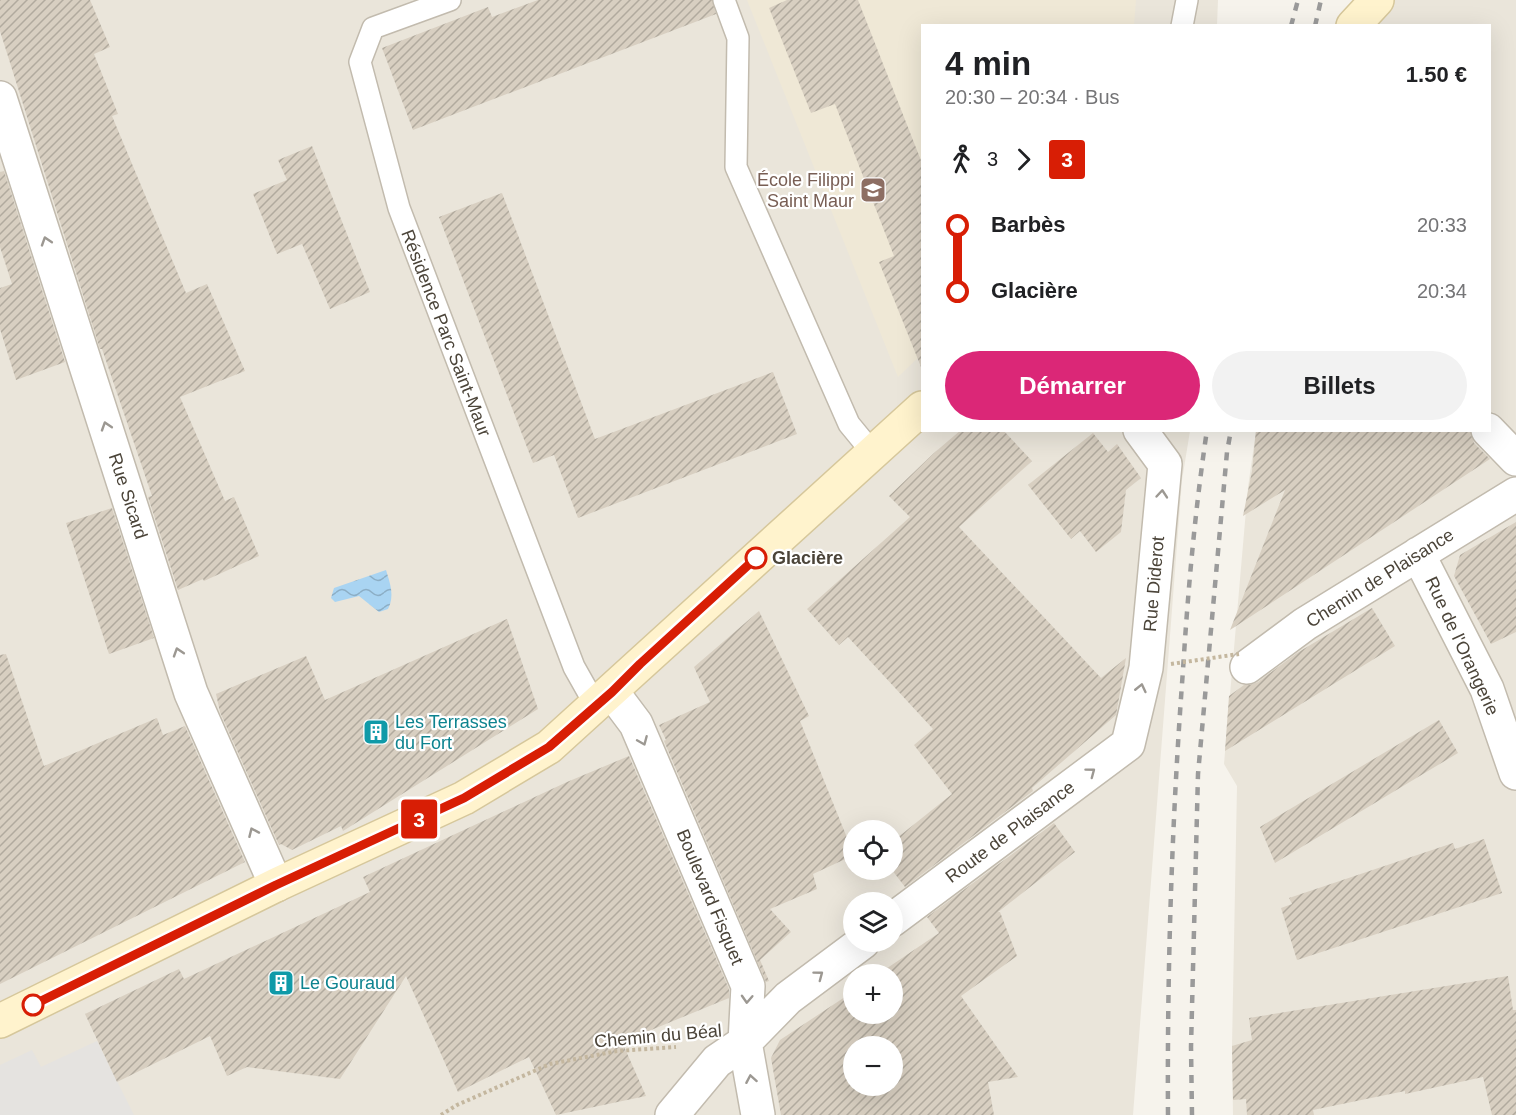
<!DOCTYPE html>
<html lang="fr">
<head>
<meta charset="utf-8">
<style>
  body { margin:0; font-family:Helvetica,sans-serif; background:#f2f2f2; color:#202124; height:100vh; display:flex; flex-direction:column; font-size:22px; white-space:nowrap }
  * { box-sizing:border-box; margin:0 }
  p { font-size:20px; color:#757577 }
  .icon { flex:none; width:33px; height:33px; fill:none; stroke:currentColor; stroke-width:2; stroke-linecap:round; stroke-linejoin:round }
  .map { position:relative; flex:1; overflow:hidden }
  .side { position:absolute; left:921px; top:24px; width:570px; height:408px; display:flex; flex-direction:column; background:#fff; border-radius:0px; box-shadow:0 6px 24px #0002 }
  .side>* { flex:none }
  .badge { padding:0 12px; border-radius:4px; font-size:21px; line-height:39px }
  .fabs { position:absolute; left:843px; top:820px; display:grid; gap:12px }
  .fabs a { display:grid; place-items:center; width:60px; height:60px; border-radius:50%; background:#fff; box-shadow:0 6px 24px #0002; font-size:30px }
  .map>.badge { position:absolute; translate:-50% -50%; box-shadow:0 0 0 3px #fff }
  .legs { display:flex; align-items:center; gap:9px; height:66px; padding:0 24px; font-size:20px }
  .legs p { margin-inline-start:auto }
  .headline { display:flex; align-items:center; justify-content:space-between; height:102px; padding:0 24px }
  h1 { font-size:33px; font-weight:800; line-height:45px }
  .cta { display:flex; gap:12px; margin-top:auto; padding:12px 24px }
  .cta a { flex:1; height:69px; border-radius:36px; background:#db2777; color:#fff; font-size:24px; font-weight:800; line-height:69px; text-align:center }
  .cta a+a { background:#f2f2f2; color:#202124 }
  ul { padding:0 24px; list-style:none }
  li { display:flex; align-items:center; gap:21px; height:66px; font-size:22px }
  li i { display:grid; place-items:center; width:9px; height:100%; margin:0 8px; background:currentColor }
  li i::after { content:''; width:15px; height:15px; margin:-8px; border:4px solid; border-radius:50%; background:#fff }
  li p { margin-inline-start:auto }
  li:first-child i { background:linear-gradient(#0000 50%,currentColor 0) }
  li:last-child i { background:linear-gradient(currentColor 50%,#0000 0) }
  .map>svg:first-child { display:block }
  .residential { fill:#eae5da; fill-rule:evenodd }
  .education { fill:#efe8d6 }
  .parking { fill:#e5e3e0 }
  .water { fill:url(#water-waves) }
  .building { fill:url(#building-hatch); fill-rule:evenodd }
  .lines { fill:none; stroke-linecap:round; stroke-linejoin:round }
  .lane-casing { stroke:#c2bbae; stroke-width:24 }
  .street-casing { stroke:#c2bbae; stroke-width:36 }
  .secondary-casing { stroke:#d6c79b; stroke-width:36 }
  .path { stroke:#c4b79f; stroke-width:4; stroke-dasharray:3 3; stroke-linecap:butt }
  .lane { stroke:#fff; stroke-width:21 }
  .street { stroke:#fff; stroke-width:33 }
  .secondary { stroke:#fff3cd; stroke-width:33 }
  .rail { stroke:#9a9a9a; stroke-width:4.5; stroke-dasharray:8 8; stroke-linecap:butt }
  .path-bridge { stroke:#c4b79f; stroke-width:4; stroke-dasharray:3 3; stroke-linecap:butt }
  .oneway { stroke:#9c9892 }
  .line-1-casing { stroke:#fff; stroke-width:14 }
  .line-1 { stroke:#d81e05; stroke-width:9 }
  .stop-1-dot { fill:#fff; stroke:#d81e05; stroke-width:3 }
  .labels { text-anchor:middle; stroke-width:4.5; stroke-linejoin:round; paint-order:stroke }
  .education-label { font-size:18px; fill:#785e54; stroke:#fff; text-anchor:end }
  .street-label { font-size:18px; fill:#4b4439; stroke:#fff }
  .stop-label { font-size:18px; font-weight:bold; fill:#4b4439; stroke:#fff; text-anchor:start }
  .culture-label { font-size:18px; fill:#0d838f; stroke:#fff; text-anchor:start }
</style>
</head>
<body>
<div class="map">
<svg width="1516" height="1115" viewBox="0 0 1516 1115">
  <defs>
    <pattern id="water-waves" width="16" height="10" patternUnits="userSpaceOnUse" patternTransform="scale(1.5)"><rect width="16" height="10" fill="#a9d4f2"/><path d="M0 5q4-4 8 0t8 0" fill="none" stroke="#8caec5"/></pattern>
    <pattern id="building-hatch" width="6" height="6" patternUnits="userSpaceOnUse" patternTransform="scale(1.5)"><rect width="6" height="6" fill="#d8cfc1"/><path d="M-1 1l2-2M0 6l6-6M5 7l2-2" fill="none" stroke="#b1aa9e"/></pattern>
  </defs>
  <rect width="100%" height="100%" fill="#f6f3ec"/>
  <path class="residential" d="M0,0h1218l-1,25 -295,1v404l268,1 -8,49 -49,635h-1133zM854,831h38v39h-38zM854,903h38v39h-38zM854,975h38v39h-38zM854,1047h38v39h-38z
    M1364,0h152v1115h-283l-1,-69 5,-260 -13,-22 24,-277 8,-56 234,-1v-404l-139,-1z"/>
  <path class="education" d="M747,0h389l-2,25 -212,1v328l-24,23z"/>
  <path class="parking" d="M97,1041l37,74h-134v-50l32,-15 9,17z"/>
  <path class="water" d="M386,570c4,13 9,26 2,39l-9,3 -20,-16 -24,6 -4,-4 3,-10z"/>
  <path class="building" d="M0,0h90l20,47 -16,7 24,60 -6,2 74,177 21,-9 38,87 -65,26 45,104 9,-4 25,59 -55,25 -1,-2 -25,11 -30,-93 4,-1 -50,-147h-2l-100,-318z
    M538,0h174l4,14 -303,116 -31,-82 106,-41 4,10z
    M787,0h71l64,163v204h-1l-42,-105 15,-6 -59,-152 -24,9 -42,-105z
    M312,146l58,146 -40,17 -28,-65 -25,10 -24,-60 34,-14 -9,-20z
    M4,171l61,191 -49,18 -16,-51v-41l12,-4 -12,-37v-75z
    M502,193l93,246 178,-67 24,62 -219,84 -24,-63 -21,8 -94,-246z
    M961,430h42l29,31 -73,66 142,151 25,-20 -10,57 -84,73 1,3 -128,96 -13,-17v-28l60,-48 -38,-49 19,-16 -85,-92 -9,8 -32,-36 103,-92 -21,-21 45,-43z
    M1256,430h214l4,13 16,16 -260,171 55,-140 -42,26 9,-45z
    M1093,433l15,19 9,-8 24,34 -15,12 -5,42 -25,20 -16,-21 -9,8 -43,-54z
    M112,508l42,130 -45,16 -43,-131z
    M1516,522v110l-25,12 -37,-68 6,-21z
    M1372,608l23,38 -170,105 4,-55 15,-11h6l8,-3 39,-29z
    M759,611l50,105 -9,5 54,134 -41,19 4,15 -47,20 21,23 -31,28 9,21 -3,1 -102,-241 2,-1 -7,-15 51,-23 -16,-35z
    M507,619l31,90 -195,122 -2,-5 -49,24 -11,-6 -2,1 -59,-133 -4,-18 90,-38 19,44z
    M6,654l38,112 113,-48 6,17 22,-9 60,136 -245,122v-329z
    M1439,720l19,33 -183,110 -15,-36z
    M629,756l100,233v9l-107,44 24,54 -90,19 -27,-58 -71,35 -52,-116 -66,103 -93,-12 -20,9 -17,-40 -93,46 -32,-68 94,-45 5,10 186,-87 -7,-15 204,-95z
    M1054,823l21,29 -77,60h2l17,44 -56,40 57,81 -30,5 6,33h-213l-10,-57 9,-18 74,-49v23h38v-39h-15l62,-42 -12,-16zM854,1047h38v39h-38z
    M1484,839l18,54 -205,67 -16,-52 11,-4 -3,-6 164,-55 2,6z
    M1508,976l5,34h3v105h-24l-9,-38 -78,17v-3l-92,19 1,5h-67l-1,-16 -13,1 -1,-54 20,-6 -3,-22z"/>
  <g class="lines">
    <g class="lane-casing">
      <path id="lane" d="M450,0l-77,28 -13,34 39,146 175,459 22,39
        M724,0l14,38 -2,129 113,257 23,28
        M1182,26l5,-26"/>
    </g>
    <g class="street-casing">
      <path id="street" d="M0,98l191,595 85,192
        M1488,430l28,29
        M1418,554l69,135 29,84
        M1247,667l58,-43 211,-130
        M612,692l24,32 112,262 -3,56 13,73
        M892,920l236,-176 18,-76 19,-204 -25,-34
        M672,1115l45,-54 28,-19 43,-44 75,-56"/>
    </g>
    <g class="secondary-casing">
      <path id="secondary" d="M1353,26l24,-26
        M0,1021l276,-136 188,-87 85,-51 373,-339"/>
    </g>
    <path class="path" d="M441,1115l16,-10 93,-41 67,-13 59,-4"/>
    <use href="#lane" class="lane"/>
    <use href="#street" class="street"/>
    <use href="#secondary" class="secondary"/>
    <path class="rail" d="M1291,26l7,-26
      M1315,26l6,-26
      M1168,1115c-1,-148 4,-297 15,-445 5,-80 12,-160 24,-240
      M1192,1115l-1,-68 7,-273 29,-322 4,-22"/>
    <path class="path-bridge" d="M1171,664l68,-10"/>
  </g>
  <defs><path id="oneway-chevron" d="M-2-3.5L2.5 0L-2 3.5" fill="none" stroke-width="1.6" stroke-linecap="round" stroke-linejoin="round" transform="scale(1.5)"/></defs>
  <g class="oneway">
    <use href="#oneway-chevron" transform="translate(46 241) rotate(-108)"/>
    <use href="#oneway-chevron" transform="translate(106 426) rotate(-108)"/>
    <use href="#oneway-chevron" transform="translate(1162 494) rotate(-85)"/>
    <use href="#oneway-chevron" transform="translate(178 652) rotate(-108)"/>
    <use href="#oneway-chevron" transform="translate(1141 688) rotate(-77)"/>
    <use href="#oneway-chevron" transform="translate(643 741) rotate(67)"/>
    <use href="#oneway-chevron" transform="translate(1091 772) rotate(-37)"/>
    <use href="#oneway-chevron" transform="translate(253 832) rotate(-114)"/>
    <use href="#oneway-chevron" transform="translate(819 975) rotate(-37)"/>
    <use href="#oneway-chevron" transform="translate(747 999) rotate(93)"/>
    <use href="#oneway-chevron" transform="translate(751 1079) rotate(-100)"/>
  </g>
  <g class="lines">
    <g class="line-1-casing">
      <path id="line-1" d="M33,1005l243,-120 188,-87 85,-51 63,-55 28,-28 116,-106"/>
    </g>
    <use href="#line-1" class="line-1"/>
  </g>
  <defs>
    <g id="school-square" transform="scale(1.35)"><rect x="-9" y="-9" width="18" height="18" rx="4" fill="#8d6e63" stroke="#fff"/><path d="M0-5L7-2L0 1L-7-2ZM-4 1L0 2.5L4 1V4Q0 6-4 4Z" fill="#fff"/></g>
    <g id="building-square" transform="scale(1.35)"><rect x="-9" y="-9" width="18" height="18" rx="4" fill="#0f9aa8" stroke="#fff"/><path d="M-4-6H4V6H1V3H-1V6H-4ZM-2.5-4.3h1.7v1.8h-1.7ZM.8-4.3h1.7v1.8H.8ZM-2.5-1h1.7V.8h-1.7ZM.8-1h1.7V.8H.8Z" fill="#fff"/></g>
  </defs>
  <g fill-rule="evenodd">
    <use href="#school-square" x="873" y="190"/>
    <use href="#building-square" x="376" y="732"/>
    <use href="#building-square" x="281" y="983"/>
  </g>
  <g class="stop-1-dot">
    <circle cx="756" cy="558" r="10"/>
    <circle cx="33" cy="1005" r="10"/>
  </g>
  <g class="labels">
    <g class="education-label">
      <text x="854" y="186">École Filippi<tspan x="854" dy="21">Saint Maur</tspan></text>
    </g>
    <g class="street-label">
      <text transform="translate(446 333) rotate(69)" y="6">Résidence Parc Saint-Maur</text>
      <text transform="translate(128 496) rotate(72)" y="6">Rue Sicard</text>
      <text transform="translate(1380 578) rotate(-32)" y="6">Chemin de Plaisance</text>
      <text transform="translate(1154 584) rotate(-85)" y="6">Rue Diderot</text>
      <text transform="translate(1462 646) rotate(65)" y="6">Rue de l'Orangerie</text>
      <text transform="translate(1010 832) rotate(-37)" y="6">Route de Plaisance</text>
      <text transform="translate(710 897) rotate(67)" y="6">Boulevard Fisquet</text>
      <text transform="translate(658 1036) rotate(-5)" y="6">Chemin du Béal</text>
    </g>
    <g class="stop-label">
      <text x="772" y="564">Glacière</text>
    </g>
    <g class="culture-label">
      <text x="395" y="728">Les Terrasses<tspan x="395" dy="21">du Fort</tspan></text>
      <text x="300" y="989">Le Gouraud</text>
    </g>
  </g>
</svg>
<div class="fabs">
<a><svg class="icon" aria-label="locate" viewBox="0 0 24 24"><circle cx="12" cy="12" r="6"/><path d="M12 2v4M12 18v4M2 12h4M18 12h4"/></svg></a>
<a><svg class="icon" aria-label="layers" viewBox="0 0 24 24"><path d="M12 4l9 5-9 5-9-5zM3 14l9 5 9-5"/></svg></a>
<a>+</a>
<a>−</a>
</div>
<b class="badge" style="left:419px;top:819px;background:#d81e05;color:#fff">3</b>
<section class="side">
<div class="headline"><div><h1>4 min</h1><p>20:30 – 20:34 · Bus</p></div><b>1.50 €</b></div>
<div class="legs"><svg class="icon" aria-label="walk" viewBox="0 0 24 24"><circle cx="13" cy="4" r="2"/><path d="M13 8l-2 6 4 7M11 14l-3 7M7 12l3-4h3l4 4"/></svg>3<svg class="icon" aria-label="forward" viewBox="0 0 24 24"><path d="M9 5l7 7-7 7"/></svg><b class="badge" style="background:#d81e05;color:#fff">3</b></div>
<ul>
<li><i style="color:#d81e05"></i><b>Barbès</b><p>20:33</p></li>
<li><i style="color:#d81e05"></i><b>Glacière</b><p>20:34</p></li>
</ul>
<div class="cta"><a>Démarrer</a><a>Billets</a></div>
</section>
</div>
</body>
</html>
